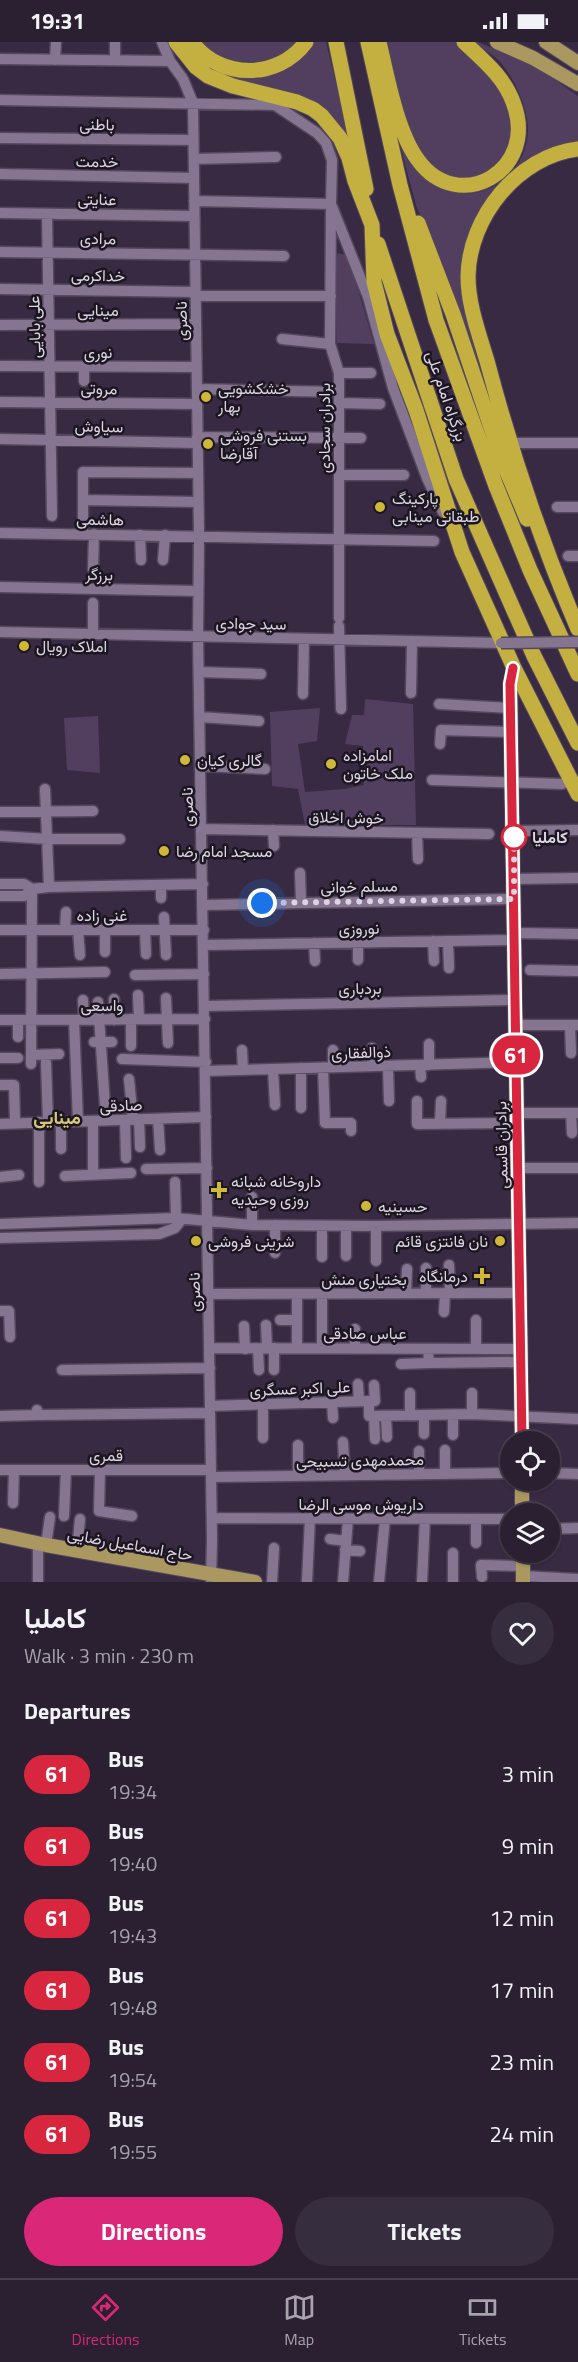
<!DOCTYPE html>
<html lang="en">
<head>
<meta charset="utf-8">
<style>
  body { margin:0; font-family:"Titillium Web",Vazirmatn,sans-serif; background:#362d3e; color:#f1f3f6; height:100vh; display:flex; flex-direction:column; font-size:22px; white-space:nowrap }
  * { box-sizing:border-box; margin:0 }
  p { font-size:20px; color:#a5a3ac }
  .icon { flex:none; width:33px; height:33px; fill:none; stroke:currentColor; stroke-width:2; stroke-linecap:round; stroke-linejoin:round }
  .map { position:relative; height:1540px; overflow:hidden }
  .drawer { display:flex; flex-direction:column; background:#2a2032; flex:1 }
  .drawer>* { flex:none }
  .badge { padding:0 12px; border-radius:20px; font-size:21px; line-height:39px }
  .fabs { position:absolute; left:500px; top:1389px; display:grid; gap:12px }
  .fabs a { display:grid; place-items:center; width:60px; height:60px; border-radius:50%; background:#2a2032; box-shadow:0 2px 4px #0004,0 0 0 2px #463e4d; font-size:30px }
  .you { position:absolute; width:30px; height:30px; margin:-15px; border:4px solid #fff; border-radius:50%; background:#1a73e8; box-shadow:0 0 0 9px #1a73e833 }
  .map>.badge { position:absolute; translate:-50% -50%; box-shadow:0 0 0 3px #fff }
  h2 { padding:0 24px; font-size:22px; line-height:54px }
  .round { display:grid; place-items:center; flex:none; width:63px; height:63px; border-radius:32px; background:#362d3e }
  .head { display:flex; align-items:center; justify-content:space-between; height:102px; padding:0 24px }
  h1 { font-size:28px; font-weight:700; line-height:45px }
  .primary-button { display:flex; gap:12px; margin-top:auto; padding:12px 24px }
  .primary-button a { flex:1; height:69px; border-radius:36px; background:#db2777; color:#fff; font-size:24px; font-weight:700; line-height:69px; text-align:center }
  .primary-button a+a { background:#362d3e; color:#f1f3f6 }
  ul { padding:0; list-style:none }
  li { display:flex; align-items:center; gap:18px; height:72px; padding:0 24px }
  li div { flex:1 }
  li b { display:block; font-size:22px }
  li em { font-style:normal }
  li .badge { min-width:66px; font-weight:700; text-align:center }
  .status { display:flex; justify-content:space-between; align-items:center; height:42px; padding:0 30px; background:#2a2032; direction:ltr }
  .status svg { height:16px; fill:currentColor }
  .menu { display:flex; justify-content:space-around; align-items:center; height:84px; border-top:2px solid #463e4d; background:#2a2032; font-size:16px; color:#a5a3ac }
  .menu a { display:grid; justify-items:center; gap:3px }
  .menu .on { color:#db2777 }
  .map>svg:first-child { display:block }
  .green { fill:#523f60 }
  .lines { fill:none; stroke-linecap:round; stroke-linejoin:round }
  .minor-casing { stroke:#54485c; stroke-width:13 }
  .major-casing { stroke:#54485c; stroke-width:16 }
  .highway-casing { stroke:#54485c; stroke-width:17 }
  .minor { stroke:#867591; stroke-width:10 }
  .major { stroke:#ab9861; stroke-width:14 }
  .highway { stroke:#c4af41; stroke-width:15 }
  .minor-bridge-casing { stroke:#54485c; stroke-width:13; stroke-linecap:butt }
  .minor-bridge { stroke:#867591; stroke-width:10 }
  .line-casing { stroke:#fff; stroke-width:14 }
  .line { stroke:#d7263d; stroke-width:9 }
  .walk { stroke:#dcd4e3; stroke-width:6; stroke-dasharray:0 10.8 }
  .poi-dot { fill:#cfb837; stroke:#1c1621; stroke-width:2 }
  .stop-dot { fill:#fff; stroke:#d7263d; stroke-width:3 }
  .labels { text-anchor:middle; stroke-width:5; stroke-linejoin:round; paint-order:stroke }
  .street-label { font-size:16px; fill:#dcd4e3; stroke:#1c1621 }
  .poi-label { font-size:16px; fill:#dcd4e3; stroke:#1c1621; text-anchor:start }
  .stop-label { font-size:16px; font-weight:bold; fill:#dcd4e3; stroke:#1c1621; text-anchor:start }
  .neighbourhood-label { font-size:18px; font-weight:bold; fill:#d6c779; stroke:#1c1621 }
</style>
</head>
<body>
<div class="status"><b>19:31</b><svg viewBox="0 0 49 12"><path d="M0 12V9h3v3zM5 12V6h3v6zM10 12V3h3v9zM15 12V0h3v12zM26 1h20v11H26zM47 4h2v5h-2z"/></svg></div>
<div class="map">
<svg width="578" height="1540" viewBox="0 0 578 1540">
  <rect width="100%" height="100%" fill="#382a42"/>
  <path class="green" d="M186,0l59,32 65,-32h16l24,100 -12,-14 -128,-57z
    M196,0h106l-38,23 -45,-5z
    M382,0h74l41,37 18,41 -11,42 -26,15h-28l-21,-12 -18,-30z
    M472,0h6l57,24 43,30v49l-70,36 -44,79 78,285 -107,-295 -19,-45 -30,-112c8,25 15,55 30,77 6,8 16,13 26,18 41,19 85,-14 86,-58 0,-22 -13,-50 -27,-67 -6,-8 -20,-15 -29,-21z
    M335,211l13,2 26,89 -37,-1z
    M365,657l48,5 3,121h-111l-7,-36 -26,-3 -2,-74 50,-4 -3,33 -19,3 7,48 39,-3 20,-4 -1,-39 -18,-2 7,-29h12z
    M98,674l2,57 -33,-3 -3,-52z"/>
  <g class="lines">
    <g class="minor-casing">
      <path id="minor" d="M115,0v18
        M162,0l8,19 13,18 10,24 6,433 -1,101 14,902 -1,43
        M0,17l170,2
        M55,18l1,-18
        M0,58l275,5 42,28 9,10 6,17 -1,44 37,93 25,91 34,90 16,34
        M0,96l193,2
        M194,117l82,-2
        M0,132l194,4
        M194,159l137,3 -1,140 9,29v245
        M0,171l194,3
        M47,172l5,302
        M0,210l284,4
        M0,247l195,3
        M195,254h136
        M0,283l196,-1
        M282,297l48,5
        M0,324l196,1
        M84,325v14
        M339,331h32
        M197,347l142,3
        M0,360l197,2
        M339,361l41,1
        M197,395l164,1
        M0,397l197,4
        M511,401h67
        M339,433h65
        M84,458l114,2
        M557,465h21
        M0,491l434,8
        M83,492v-62l115,1
        M140,493l1,25
        M568,514h10
        M163,518l2,-25
        M93,527l1,-35
        M0,545l198,4
        M339,584l2,83
        M0,590l501,11
        M93,592v-31
        M199,630l62,2
        M411,651l1,-52
        M303,652l1,-55
        M439,662l73,4
        M200,675l59,4
        M440,702l1,-14 71,2
        M201,724l64,3
        M432,738l130,4
        M45,747l4,98
        M0,770l93,-1
        M202,787l287,5
        M273,788l1,16
        M514,789l64,-1
        M417,791l1,26
        M0,794l48,3h72
        M300,831l1,29
        M514,837l64,-1
        M0,842h24l8,5 -1,175
        M0,854h24l8,-7 17,-2 154,-3
        M161,856v-13
        M204,863l310,-6
        M164,875l2,38
        M0,888h204
        M65,888l1,-18
        M78,888l2,25
        M145,888l1,24
        M515,891l63,1
        M433,899l1,20
        M448,899l1,27
        M314,901l1,18
        M358,901v17
        M204,903l311,-5
        M105,910v-22
        M530,928l48,1
        M0,932l105,-2
        M135,933l69,-1
        M138,953l1,24
        M166,956l2,45
        M83,958l1,20
        M98,960l8,118
        M205,964l311,-6
        M0,978l205,-1
        M74,978l4,101
        M114,978v-21
        M516,983h62
        M570,983l1,28
        M18,995v-17
        M94,1000h18
        M429,1002v21
        M131,1004v-27
        M242,1008l1,20
        M31,1013l28,-1
        M0,1016h18
        M122,1017l84,3
        M46,1020l2,60
        M420,1023l1,12
        M372,1024v-18
        M388,1024l1,35
        M333,1025v-17
        M301,1026v40
        M323,1026l2,55h26v8
        M273,1027l2,36
        M206,1029l311,-9
        M129,1037l4,41
        M0,1043h14l1,38
        M417,1059v23l100,-1
        M517,1071h61
        M571,1071l1,20
        M139,1077l1,28
        M158,1077l2,31
        M125,1078l1,38
        M93,1079v53
        M61,1080v27
        M440,1081l1,-22
        M0,1082l206,-7
        M518,1126h60
        M146,1127l61,-1
        M65,1134l66,-3
        M0,1135l19,-2
        M39,1140v-60
        M175,1140l1,36
        M0,1182l176,-6 76,7 124,1 202,-3
        M252,1183v-28
        M275,1183v28
        M0,1196l159,-4 16,-6 7,-9
        M346,1214v-30
        M322,1215v-31
        M376,1219v-35
        M449,1223l1,28
        M426,1226v25
        M406,1251l1,-24
        M209,1252l310,-1
        M322,1252v54
        M0,1269h9l1,26
        M444,1270l1,-18
        M280,1278h17
        M476,1278v28
        M266,1283l1,23
        M244,1284l1,23
        M209,1306l311,1
        M297,1306v-54
        M258,1307l1,21
        M355,1307v-20
        M428,1307l1,14 91,-1
        M401,1322l28,-1
        M62,1328l148,-2
        M274,1328v-22
        M358,1342l1,17
        M410,1351v22
        M472,1351v21
        M369,1359h6l-1,-16
        M332,1360l1,16
        M263,1362v34
        M210,1364l159,-5v15l103,-2 106,5
        M37,1368l2,5 171,-2
        M0,1374l39,-1
        M374,1374l1,23
        M386,1374l1,21
        M424,1392v-19
        M453,1393v-20
        M343,1400l2,33
        M298,1403v31
        M445,1408v23
        M419,1409v23
        M0,1428h211
        M100,1428l-1,41 33,5
        M549,1431l29,1
        M211,1435l299,-4
        M13,1461l1,-33
        M64,1474l2,-46
        M212,1476l298,1
        M476,1477v24
        M549,1487l29,-1
        M330,1497l16,2
        M46,1503l4,-28
        M345,1508l15,1
        M77,1509l3,-32
        M523,1534l55,3
        M482,1535l-1,-12 42,1
        M38,1540v-38
        M272,1540l2,-34
        M307,1540l3,-64
        M343,1540l5,-63
        M379,1540l6,-63
        M422,1540l3,-63
        M453,1540v-29"/>
    </g>
    <g class="major-casing">
      <path id="major" d="M497,0l36,16 45,26
        M546,0l32,21
        M514,626l-4,16 12,758
        M522,1438v34
        M0,1493l46,10 209,37
        M523,1510v30"/>
    </g>
    <g class="highway-casing">
      <path id="highway" d="M176,0l20,25 12,9 25,10 64,16 16,7 9,7 18,22 9,20 6,23 17,44 2,57 13,52 29,76 46,142 52,116 64,126
        M192,0c28,38 86,38 114,0
        M336,0l30,147
        M368,0l32,143 36,135 60,166 34,84 48,104
        M379,0c8,34 18,90 39,118 40,56 122,11 95,-58 -9,-25 -30,-42 -49,-60
        M578,107c-60,7 -109,68 -110,127 0,29 11,58 19,85 24,91 54,181 91,268
        M418,181l35,91 49,146 25,59
        M378,202l78,235 78,177 44,87"/>
    </g>
    <use href="#minor" class="minor"/>
    <use href="#major" class="major"/>
    <use href="#highway" class="highway"/>
    <g class="minor-bridge-casing">
      <path id="minor-bridge" d="M501,601l77,-1"/>
    </g>
    <use href="#minor-bridge" class="minor-bridge"/>
  </g>
  <g class="lines">
    <g class="line-casing">
      <path id="line" d="M513,626l-3,16 12,758"/>
    </g>
    <use href="#line" class="line"/>
    <path class="walk" d="M262,861l252,-4v-65v3"/>
  </g>
  <g class="poi-dot">
    <circle cx="206" cy="355" r="6"/>
    <circle cx="208" cy="402" r="6"/>
    <circle cx="380" cy="465" r="6"/>
    <circle cx="24" cy="604" r="6"/>
    <circle cx="185" cy="718" r="6"/>
    <circle cx="331" cy="722" r="6"/>
    <circle cx="164" cy="809" r="6"/>
    <path d="M216 1139h6v6h6v6h-6v6h-6v-6h-6v-6h6z"/>
    <circle cx="366" cy="1164" r="6"/>
    <circle cx="196" cy="1199" r="6"/>
    <circle cx="500" cy="1199" r="6"/>
    <path d="M479 1225h6v6h6v6h-6v6h-6v-6h-6v-6h6z"/>
  </g>
  <circle class="stop-dot" cx="514" cy="795" r="12"/>
  <g class="labels">
    <g class="street-label">
      <text transform="translate(97 82) rotate(1)" y="6">باطنی</text>
      <text transform="translate(97 119) rotate(1)" y="6">خدمت</text>
      <text transform="translate(97 157) rotate(1)" y="6">عنایتی</text>
      <text transform="translate(98 196) rotate(1)" y="6">مرادی</text>
      <text transform="translate(98 233) rotate(1)" y="6">خداکرمی</text>
      <text x="98" y="274">مینایی</text>
      <text transform="translate(181 279) rotate(-91)" y="6">ناصری</text>
      <text transform="translate(34 285) rotate(-91)" y="6">علی بابایی</text>
      <text x="98" y="316">نوری</text>
      <text transform="translate(99 346) rotate(1)" y="6">مروتی</text>
      <text transform="translate(447 354) rotate(71)" y="6">بزرگراه امام علی</text>
      <text transform="translate(99 384) rotate(1)" y="6">سیاوش</text>
      <text transform="translate(324 386) rotate(-90)" y="6">برادران سجادی</text>
      <text transform="translate(100 477) rotate(1)" y="6">هاشمی</text>
      <text transform="translate(99 532) rotate(1)" y="6">برزگر</text>
      <text transform="translate(251 581) rotate(1)" y="6">سید جوادی</text>
      <text transform="translate(187 765) rotate(-91)" y="6">ناصری</text>
      <text transform="translate(346 775) rotate(1)" y="6">خوش اخلاق</text>
      <text transform="translate(359 844) rotate(-1)" y="6">مسلم خوانی</text>
      <text x="102" y="879">غنی زاده</text>
      <text transform="translate(359 886) rotate(-1)" y="6">نوروزی</text>
      <text transform="translate(360 946) rotate(-1)" y="6">بردباری</text>
      <text x="102" y="969">واسعی</text>
      <text transform="translate(361 1010) rotate(-2)" y="6">ذوالفقاری</text>
      <text transform="translate(121 1063) rotate(-2)" y="6">صادقی</text>
      <text transform="translate(501 1103) rotate(-91)" y="6">برادران قاسمی</text>
      <text x="364" y="1243">بختیاری منش</text>
      <text transform="translate(194 1250) rotate(-91)" y="6">ناصری</text>
      <text x="365" y="1297">عباس صادقی</text>
      <text transform="translate(300 1346) rotate(-2)" y="6">علی اکبر عسگری</text>
      <text x="106" y="1419">قمری</text>
      <text transform="translate(360 1418) rotate(-1)" y="6">محمدمهدی تسبیحی</text>
      <text x="361" y="1468">داریوش موسی الرضا</text>
      <text transform="translate(130 1502) rotate(10)" y="6">حاج اسماعیل رضایی</text>
    </g>
    <g class="poi-label">
      <text x="218" y="352">خشکشویی<tspan x="218" dy="18">بهار</tspan></text>
      <text x="220" y="399">بستنی فروشی<tspan x="220" dy="18">آقارضا</tspan></text>
      <text x="392" y="462">پارکینگ<tspan x="392" dy="18">طبقاتی مینابی</tspan></text>
      <text x="36" y="610">املاک رویال</text>
      <text x="343" y="719">امامزاده<tspan x="343" dy="18">ملک خاتون</tspan></text>
      <text x="197" y="724">گالری کیان</text>
      <text x="176" y="815">مسجد امام رضا</text>
      <text x="231" y="1145">داروخانه شبانه<tspan x="231" dy="18">روزی وحیدیه</tspan></text>
      <text x="378" y="1170">حسینیه</text>
      <text x="208" y="1205">شرینی فروشی</text>
      <text x="488" y="1205" text-anchor="end">نان فانتزی قائم</text>
      <text x="468" y="1240" text-anchor="end">درمانگاه</text>
    </g>
    <g class="stop-label">
      <text x="532" y="801">کاملیا</text>
    </g>
    <g class="neighbourhood-label">
      <text x="57" y="1082">مینایی</text>
    </g>
  </g>
</svg>
<div class="fabs">
<a><svg class="icon" aria-label="locate" viewBox="0 0 24 24"><circle cx="12" cy="12" r="6"/><path d="M12 2v4M12 18v4M2 12h4M18 12h4"/></svg></a>
<a><svg class="icon" aria-label="layers" viewBox="0 0 24 24"><path d="M12 4l9 5-9 5-9-5zM3 14l9 5 9-5"/></svg></a>
</div>
<div class="you" style="left:262px;top:861px"></div>
<b class="badge" style="left:516px;top:1013px;background:#d7263d;color:#fff">61</b>
</div>
<section class="drawer">
<div class="head"><div><h1>کاملیا</h1><p>Walk · 3 min · 230 m</p></div><a class="round"><svg class="icon" aria-label="heart" viewBox="0 0 24 24"><path d="M12 20l-8-8c-3-5 5-10 8-4 3-6 11-1 8 4z"/></svg></a></div>
<h2>Departures</h2>
<ul>
<li><span class="badge" style="background:#d7263d;color:#fff">61</span><div><b>Bus</b><p>19:34</p></div><em>3 min</em></li>
<li><span class="badge" style="background:#d7263d;color:#fff">61</span><div><b>Bus</b><p>19:40</p></div><em>9 min</em></li>
<li><span class="badge" style="background:#d7263d;color:#fff">61</span><div><b>Bus</b><p>19:43</p></div><em>12 min</em></li>
<li><span class="badge" style="background:#d7263d;color:#fff">61</span><div><b>Bus</b><p>19:48</p></div><em>17 min</em></li>
<li><span class="badge" style="background:#d7263d;color:#fff">61</span><div><b>Bus</b><p>19:54</p></div><em>23 min</em></li>
<li><span class="badge" style="background:#d7263d;color:#fff">61</span><div><b>Bus</b><p>19:55</p></div><em>24 min</em></li>
</ul>
<div class="primary-button"><a>Directions</a><a>Tickets</a></div>
</section>
<nav class="menu">
<a class="on"><svg class="icon" aria-label="directions" viewBox="0 0 24 24"><path d="M12 3l9 9-9 9-9-9zM9 14v-3h6M13 9l2 2-2 2"/></svg>Directions</a>
<a><svg class="icon" aria-label="map" viewBox="0 0 24 24"><path d="M3 6l6-2 6 2 6-2v14l-6 2-6-2-6 2zM9 4v14M15 6v14"/></svg>Map</a>
<a><svg class="icon" aria-label="tickets" viewBox="0 0 24 24"><path d="M3 7h18v10H3zM15 7v10"/></svg>Tickets</a>
</nav>
</body>
</html>
